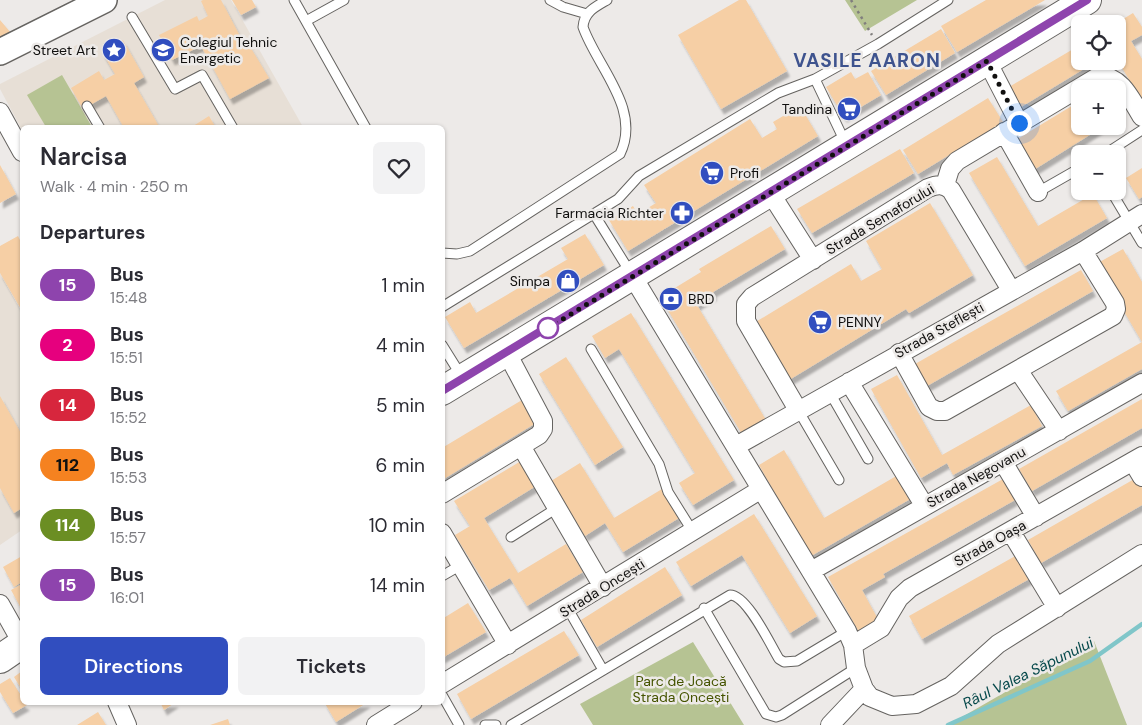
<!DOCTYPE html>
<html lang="en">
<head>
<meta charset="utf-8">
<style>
  body { margin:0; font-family:"DM Sans",sans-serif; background:#f2f2f3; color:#2b2b33; height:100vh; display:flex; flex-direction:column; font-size:19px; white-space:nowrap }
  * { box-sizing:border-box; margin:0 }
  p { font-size:16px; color:#7c7c81 }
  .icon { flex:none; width:28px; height:28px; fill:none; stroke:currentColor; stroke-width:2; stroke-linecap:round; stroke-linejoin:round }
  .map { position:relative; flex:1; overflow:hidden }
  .details { position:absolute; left:20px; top:125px; width:425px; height:580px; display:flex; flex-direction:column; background:#fff; border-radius:8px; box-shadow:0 1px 4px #0004 }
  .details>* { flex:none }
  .badge { padding:0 10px; border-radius:16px; font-size:18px; line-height:32px }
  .buttons { position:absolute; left:1071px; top:15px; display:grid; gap:10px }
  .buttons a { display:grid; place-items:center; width:55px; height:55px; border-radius:8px; background:#fff; box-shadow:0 1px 4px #0004; font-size:25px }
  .you { position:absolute; width:25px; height:25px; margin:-12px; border:4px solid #fff; border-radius:50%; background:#1a73e8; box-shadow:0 0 0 8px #1a73e833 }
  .map>.badge { position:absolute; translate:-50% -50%; box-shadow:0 0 0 2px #fff }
  h2 { padding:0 20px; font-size:19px; line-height:45px }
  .round { display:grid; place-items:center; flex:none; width:52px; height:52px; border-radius:8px; background:#f2f2f3 }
  .summary { display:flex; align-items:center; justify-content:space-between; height:85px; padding:0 20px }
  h1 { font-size:24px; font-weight:600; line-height:38px }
  .button { display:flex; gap:10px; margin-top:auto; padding:10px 20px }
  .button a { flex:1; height:58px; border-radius:8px; background:#314ebf; color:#fff; font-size:20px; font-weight:600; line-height:58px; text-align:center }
  .button a+a { background:#f2f2f3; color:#2b2b33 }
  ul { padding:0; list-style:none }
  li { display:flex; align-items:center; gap:15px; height:60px; padding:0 20px }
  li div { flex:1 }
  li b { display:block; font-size:19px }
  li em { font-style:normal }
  li .badge { min-width:55px; font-weight:700; text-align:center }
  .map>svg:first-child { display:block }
  .built { fill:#e7dfd6 }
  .green { fill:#b6c393 }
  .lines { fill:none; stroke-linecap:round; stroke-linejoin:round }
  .stream { stroke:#80c6c9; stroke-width:4.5 }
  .building { fill:#f6cfa5; filter:url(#shadow) }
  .lane-casing { stroke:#656360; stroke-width:11 }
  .street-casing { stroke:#656360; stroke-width:20 }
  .secondary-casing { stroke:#656360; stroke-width:28 }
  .primary-casing { stroke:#656360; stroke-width:30 }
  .path { stroke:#807e7d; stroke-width:2.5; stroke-dasharray:2.5 4; stroke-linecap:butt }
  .lane { stroke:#fff; stroke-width:9 }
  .street { stroke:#fff; stroke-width:18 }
  .secondary { stroke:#fff; stroke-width:25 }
  .primary { stroke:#fff; stroke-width:28 }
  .line-casing { stroke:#fff; stroke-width:11 }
  .line { stroke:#8e44ad; stroke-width:8 }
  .walk { stroke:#11100f; stroke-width:5; stroke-dasharray:0 9 }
  .stop-dot { fill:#fff; stroke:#8e44ad; stroke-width:2.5 }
  .labels { text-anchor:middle; stroke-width:5; stroke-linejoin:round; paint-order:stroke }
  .poi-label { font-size:14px; fill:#11100f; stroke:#edeae8; text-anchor:start }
  .street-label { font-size:14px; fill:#11100f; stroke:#edeae8 }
  .park-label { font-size:14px; fill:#455400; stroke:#edeae8 }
  .water-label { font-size:15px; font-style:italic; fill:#06494b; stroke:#edeae8 }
  .district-label { font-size:19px; font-weight:bold; letter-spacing:1px; fill:#3e538e; stroke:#edeae8 }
</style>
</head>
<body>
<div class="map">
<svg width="1142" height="725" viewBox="0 0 1142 725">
  <defs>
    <filter id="shadow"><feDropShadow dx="3" dy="5.5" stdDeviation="1" flood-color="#0004"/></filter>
  </defs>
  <rect width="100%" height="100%" fill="#edeae8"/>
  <path class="built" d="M165,0h66l72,127 -281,1v2l-22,-41v-5z
    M0,273l22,40v217l-22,15z"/>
  <path class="green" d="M845,0h72l-52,31z
    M62,75l30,52h-46l-19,-32z
    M1094,641l33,84h-179z
    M693,642l51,83h-151l-13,-21z"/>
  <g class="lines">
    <path class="stream" d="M948,725l142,-64 52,-37"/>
  </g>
  <path class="building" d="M203,0h18l19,36 3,-1 26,43 -39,21 -29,-53 -29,14 -13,-25 38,-19 2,5 9,-5 -7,-15z
    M232,0h20l4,7 -15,8z
    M739,0h7l41,71 -66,38 -43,-74z
    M986,0h59l-88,52 -16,-26z
    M1133,13l9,14v8l-11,6 11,18v42l-24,-40v-37h-3z
    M0,20l11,13 -11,6z
    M941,29l14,24 -69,42 -15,-24z
    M123,40l21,37 -10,6 26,45h-36l-18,-32 -23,13 -12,-21 28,-17 5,9 11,-6 -13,-22z
    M1080,45v16h17l-76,46 -12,-20z
    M851,72l4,7 13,-7 13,23 -37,22 -18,-30z
    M988,98l15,24 -85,52 -15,-24z
    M1080,101v25h24l-72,45 -18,-30z
    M800,106l18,30 -190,115 -19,-31 24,-14 5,8 18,-11 -12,-18 106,-66 12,19 15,-9 -4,-7z
    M209,116l7,12h-26z
    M900,149l14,24 -102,60 -15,-24z
    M997,157l41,69 55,-32 14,24 -82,48 -56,-93z
    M0,165l16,29 -16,9z
    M1142,168v29l-3,2 -13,-21z
    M930,203l43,72 -64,38 -3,-4 -117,71 -35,-57 97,-59 10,17 21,-12 -16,-28z
    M771,226l14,23 -72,43 1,3 -17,10 69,115 -24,14 -82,-137 41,-25 -2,-3z
    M585,234l19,31 -140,83 -19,-31 25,-15 6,11 92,-54 -7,-11z
    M18,236l4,8v67l-22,-38v-27z
    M1123,249l19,33v87l-74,42 -12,-20 86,-49 -46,-78z
    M1081,270l12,21 -166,95 -12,-22z
    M631,313l103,167 -41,25 -14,-22 16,-10 -76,-124 -14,9 -13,-22z
    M566,357l57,90 -28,18 -56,-91z
    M897,375l45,80 89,-50 11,21 -89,49 -6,-12 -26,15 -50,-89z
    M0,396l22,39v73l-8,5 -14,-25z
    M1142,399v29l-110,63 -13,-22z
    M522,400l14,23 -94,57v-32z
    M784,450l40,68 74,-43 14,23 -101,58 -52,-91z
    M521,461l15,25 -52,32 34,55 48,-29 17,28 -56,34 -17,-28 -21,12 -34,-55 15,-9 -16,-25z
    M580,463l34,55 48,-29 17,29 -56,34 -18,-29 -20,13 -34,-55z
    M1136,478l6,10v17l-101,58 -13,-23z
    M1003,479l12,21 -132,74 2,3 -23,13 17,31 -20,11 -31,-55z
    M754,514l63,102 -27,17 -48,-78 -51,31 -15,-24z
    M1017,555l14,23 -109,61 -13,-23z
    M22,556v26l-8,5 -11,-20z
    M665,567l17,28 -85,52 -16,-27z
    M22,584v26l-11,-20z
    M468,603l18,29 -44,26v-39z
    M564,631l15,24 -108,64 -14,-25z
    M22,671v19l-8,-13z
    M10,678l12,19v5l5,3 -14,8 -13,-21v-8z
    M160,702h16l-12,8z
    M324,702h44l-32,20z
    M98,712l8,13h-29z
    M228,719l2,6h-20z"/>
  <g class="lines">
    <g class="lane-casing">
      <path id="lane" d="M294,0l72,128
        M550,0l13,7 24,7
        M132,17l43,72 27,-14 31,53
        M306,21l38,-21
        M87,106l13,22
        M846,144l-31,-65 63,-35 70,-44
        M1105,154l37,-24
        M1111,191l31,52
        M1038,192l42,-24
        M594,214l36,58
        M442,253l15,1 13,-3 150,-97c22,-45 -23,-87 -37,-127 1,-15 12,-20 24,-27
        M442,307l176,-108 21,-23 139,-83 37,-14
        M442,345l20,32
        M591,349l68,115 9,28 25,40
        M830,393l38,66
        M798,410l41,70
        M511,537l46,-29
        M442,576l19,-11
        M704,608l62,106 10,3 6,-2 74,-47
        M568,609l35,61
        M442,695l17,30
        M485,725h11
        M511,725l219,-130c17,0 40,49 49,64l5,3 13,-1 50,-30"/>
    </g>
    <g class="street-casing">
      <path id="street" d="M987,61l32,62
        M0,112l22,40
        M1004,132l34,60
        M945,185l5,-16 7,-8 142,-85c22,-1 33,25 43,41
        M771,194l42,66
        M633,277l214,354 6,14 3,23 8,21 6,8 22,9 24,-2 35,-18 47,-42 144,-90
        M899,353l30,54 8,4h8l168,-95 3,-7 -1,-6 -32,-52
        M1018,370l41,61
        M849,382l75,123
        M798,410l-52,-89v-17l6,-7 176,-109c10,-4 15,-4 23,2l60,100
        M521,446l82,141
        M736,446l347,-195 59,-37
        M1003,462l33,55
        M1133,462l9,15
        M442,494l97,-59 4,-6v-8l-36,-68
        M1011,532l46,76
        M442,533l66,112
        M811,571l331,-188
        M0,604l22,39
        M853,645l28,-17 18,-30 11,-10 232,-132
        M442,684l318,-194
        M117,702l10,23
        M376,725l37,-23
        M830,725l34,-36"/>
    </g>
    <g class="secondary-casing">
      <path id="secondary" d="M0,52l104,-52"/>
    </g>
    <g class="primary-casing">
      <path id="primary" d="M442,391l645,-391
        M0,659l22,-15"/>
    </g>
    <path class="path" d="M851,0l21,35"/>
    <use href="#lane" class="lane"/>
    <use href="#street" class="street"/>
    <use href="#secondary" class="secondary"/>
    <use href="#primary" class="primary"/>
  </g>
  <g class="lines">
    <g class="line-casing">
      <path id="line" d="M442,391l645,-391"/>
    </g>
    <use href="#line" class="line"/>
    <path class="walk" d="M548,328l439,-267 32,62"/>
  </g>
  <defs>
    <g id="sight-disc" transform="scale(1.25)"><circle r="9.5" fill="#314ebf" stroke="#edeae8"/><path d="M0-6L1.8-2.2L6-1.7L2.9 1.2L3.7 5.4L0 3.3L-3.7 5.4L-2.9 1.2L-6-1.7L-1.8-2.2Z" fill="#fff"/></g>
    <g id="school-disc" transform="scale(1.25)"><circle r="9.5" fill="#314ebf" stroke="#edeae8"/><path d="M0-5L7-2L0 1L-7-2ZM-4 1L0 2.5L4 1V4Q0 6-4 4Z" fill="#fff"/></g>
    <g id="supermarket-disc" transform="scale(1.25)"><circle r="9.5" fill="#314ebf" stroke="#edeae8"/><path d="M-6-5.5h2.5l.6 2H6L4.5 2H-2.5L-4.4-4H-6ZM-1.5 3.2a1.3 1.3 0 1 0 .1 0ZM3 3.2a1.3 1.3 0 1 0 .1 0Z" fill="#fff"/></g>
    <g id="pharmacy-disc" transform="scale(1.25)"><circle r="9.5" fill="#314ebf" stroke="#edeae8"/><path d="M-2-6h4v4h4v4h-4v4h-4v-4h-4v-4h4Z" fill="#fff"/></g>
    <g id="shop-disc" transform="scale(1.25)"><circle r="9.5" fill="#314ebf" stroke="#edeae8"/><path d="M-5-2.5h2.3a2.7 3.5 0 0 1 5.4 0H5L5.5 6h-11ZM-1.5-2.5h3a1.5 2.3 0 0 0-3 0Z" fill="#fff"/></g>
    <g id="bank-disc" transform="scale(1.25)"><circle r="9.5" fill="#314ebf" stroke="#edeae8"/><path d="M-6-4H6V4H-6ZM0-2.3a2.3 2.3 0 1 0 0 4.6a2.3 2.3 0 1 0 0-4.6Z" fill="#fff"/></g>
  </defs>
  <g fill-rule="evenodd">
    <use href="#sight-disc" x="114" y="50"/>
    <use href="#school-disc" x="163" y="50"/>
    <use href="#supermarket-disc" x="849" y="109"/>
    <use href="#supermarket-disc" x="712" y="173"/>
    <use href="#pharmacy-disc" x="682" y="213"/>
    <use href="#shop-disc" x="568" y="281"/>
    <use href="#bank-disc" x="671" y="299"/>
    <use href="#supermarket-disc" x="820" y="322"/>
  </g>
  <circle class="stop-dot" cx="548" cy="328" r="10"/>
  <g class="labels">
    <g class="poi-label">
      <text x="180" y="47">Colegiul Tehnic<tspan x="180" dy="16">Energetic</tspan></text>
      <text x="96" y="55" text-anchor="end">Street Art</text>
      <text x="832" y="114" text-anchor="end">Tandina</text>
      <text x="730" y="178">Profi</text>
      <text x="664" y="218" text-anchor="end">Farmacia Richter</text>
      <text x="550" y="286" text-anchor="end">Simpa</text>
      <text x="688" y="304">BRD</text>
      <text x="838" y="327">PENNY</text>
    </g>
    <g class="street-label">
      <text transform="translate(880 219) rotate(-31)" y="5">Strada Semaforului</text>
      <text transform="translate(939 330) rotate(-29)" y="5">Strada Steflești</text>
      <text transform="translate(976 477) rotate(-29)" y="5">Strada Negovanu</text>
      <text transform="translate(990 543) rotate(-29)" y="5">Strada Oașa</text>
      <text transform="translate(602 588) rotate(-32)" y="5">Strada Oncești</text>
    </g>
    <g class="park-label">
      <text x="681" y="686">Parc de Joacă<tspan x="681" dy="16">Strada Oncești</tspan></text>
    </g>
    <g class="water-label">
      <text transform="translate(1028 673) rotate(-26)" y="5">Râul Valea Săpunului</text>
    </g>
    <g class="district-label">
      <text x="867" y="67">VASILE AARON</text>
    </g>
  </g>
</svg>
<div class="buttons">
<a><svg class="icon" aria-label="locate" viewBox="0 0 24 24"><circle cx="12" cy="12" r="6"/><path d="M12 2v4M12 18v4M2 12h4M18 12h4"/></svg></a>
<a>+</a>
<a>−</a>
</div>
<div class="you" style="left:1019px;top:123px"></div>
<section class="details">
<div class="summary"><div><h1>Narcisa</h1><p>Walk · 4 min · 250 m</p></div><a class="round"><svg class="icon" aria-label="heart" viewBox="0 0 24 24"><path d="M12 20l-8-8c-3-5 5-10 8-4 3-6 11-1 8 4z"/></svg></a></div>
<h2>Departures</h2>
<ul>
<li><span class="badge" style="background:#8e44ad;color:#fff">15</span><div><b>Bus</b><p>15:48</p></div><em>1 min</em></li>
<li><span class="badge" style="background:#e6007e;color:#fff">2</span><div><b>Bus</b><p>15:51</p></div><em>4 min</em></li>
<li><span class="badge" style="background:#d7263d;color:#fff">14</span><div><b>Bus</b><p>15:52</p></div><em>5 min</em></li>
<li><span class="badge" style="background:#f58220;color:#111">112</span><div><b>Bus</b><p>15:53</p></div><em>6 min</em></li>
<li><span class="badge" style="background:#6b8e23;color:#fff">114</span><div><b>Bus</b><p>15:57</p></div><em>10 min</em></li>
<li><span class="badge" style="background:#8e44ad;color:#fff">15</span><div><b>Bus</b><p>16:01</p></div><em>14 min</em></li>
</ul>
<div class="button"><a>Directions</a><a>Tickets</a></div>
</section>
</div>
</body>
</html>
